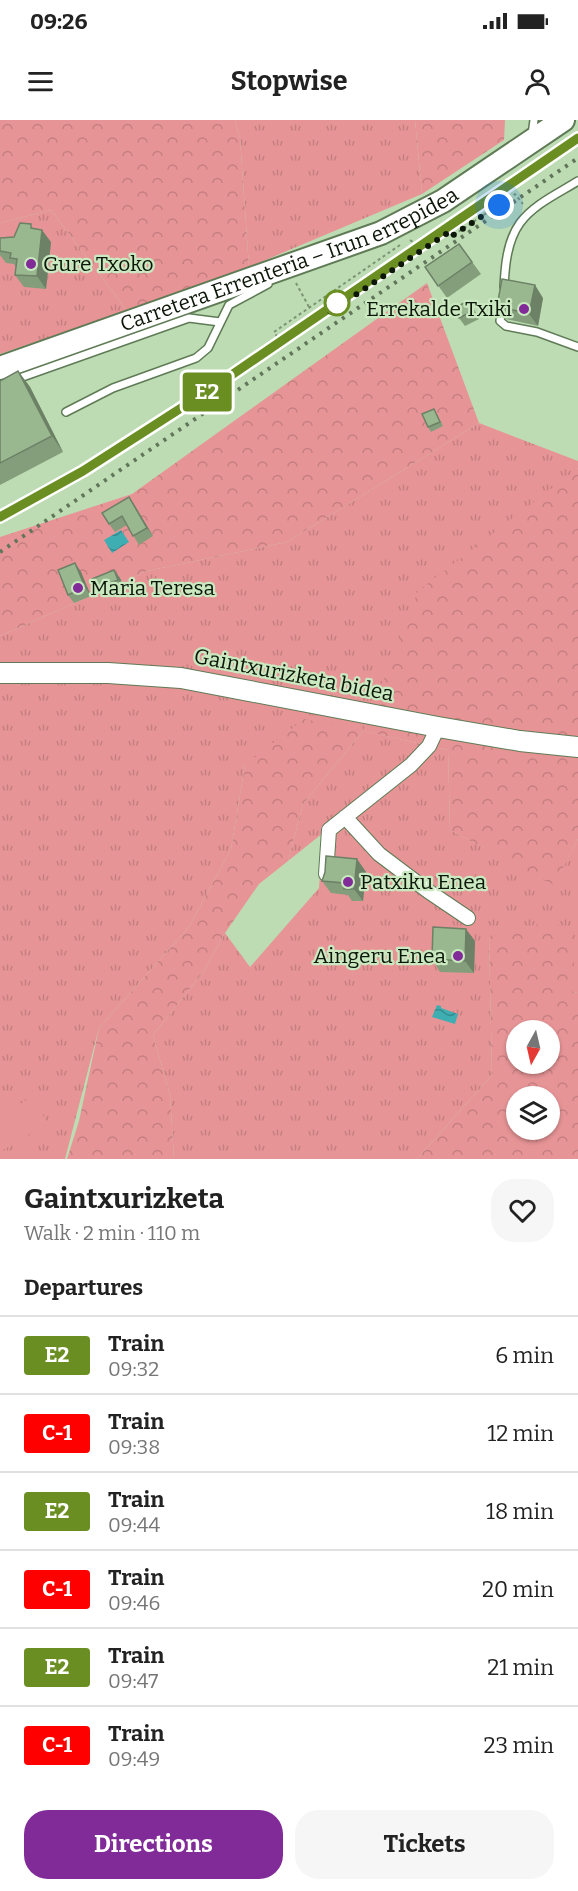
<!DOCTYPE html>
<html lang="en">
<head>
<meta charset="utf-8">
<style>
  body { margin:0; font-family:Bitter,serif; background:#f6f6f6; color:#222; height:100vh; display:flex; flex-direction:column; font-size:22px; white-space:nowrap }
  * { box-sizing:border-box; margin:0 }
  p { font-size:20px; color:#767676 }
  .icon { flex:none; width:33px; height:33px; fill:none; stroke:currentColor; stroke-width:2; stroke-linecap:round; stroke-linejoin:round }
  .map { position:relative; height:1039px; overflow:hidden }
  .sheet { display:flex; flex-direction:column; background:#fff; flex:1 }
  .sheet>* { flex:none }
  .badge { padding:0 12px; border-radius:4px; font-size:21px; line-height:39px }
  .needle { width:39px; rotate:188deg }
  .controls { position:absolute; left:506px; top:900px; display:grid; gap:12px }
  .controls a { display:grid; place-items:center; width:54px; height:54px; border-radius:50%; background:#fff; box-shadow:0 2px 4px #0004; font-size:30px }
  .you { position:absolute; width:30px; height:30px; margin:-15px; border:4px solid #fff; border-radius:50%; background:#1a73e8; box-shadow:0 0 0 9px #1a73e833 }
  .map>.badge { position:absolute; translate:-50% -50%; box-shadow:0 0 0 3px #fff }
  h2 { padding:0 24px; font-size:22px; line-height:54px }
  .round { display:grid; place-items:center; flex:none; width:63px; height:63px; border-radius:24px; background:#f6f6f6 }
  .headline { display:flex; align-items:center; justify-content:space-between; height:102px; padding:0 24px }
  h1 { font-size:28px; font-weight:700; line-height:45px }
  .button { display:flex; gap:12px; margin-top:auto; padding:12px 24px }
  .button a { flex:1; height:69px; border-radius:24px; background:#812b98; color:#fff; font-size:24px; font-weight:700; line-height:69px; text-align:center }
  .button a+a { background:#f6f6f6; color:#222 }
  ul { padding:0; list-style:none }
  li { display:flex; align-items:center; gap:18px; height:78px; padding:0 24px; border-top:2px solid #e0e0e0 }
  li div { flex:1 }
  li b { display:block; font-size:22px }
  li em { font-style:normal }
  li .badge { min-width:66px; font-weight:700; text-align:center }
  .status { display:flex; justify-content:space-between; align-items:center; height:42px; padding:0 30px; background:#fff; direction:ltr }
  .status svg { height:16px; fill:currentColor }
  header { display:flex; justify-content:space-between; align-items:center; height:78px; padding:0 24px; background:#fff; font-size:27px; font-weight:700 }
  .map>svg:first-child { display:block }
  .grass { fill:url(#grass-tufts) }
  .forest { fill:url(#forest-crowns); fill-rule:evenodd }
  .pitch { fill:#e79496 }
  .water { fill:url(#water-waves) }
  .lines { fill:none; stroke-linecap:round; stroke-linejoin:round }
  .lane-casing { stroke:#5f7b56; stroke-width:10 }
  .street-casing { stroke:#5f7b56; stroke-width:16 }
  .secondary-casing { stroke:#5f7b56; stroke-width:22 }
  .primary-casing { stroke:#5f7b56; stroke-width:26 }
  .path { stroke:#7c9374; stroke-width:2; stroke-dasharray:3 3; stroke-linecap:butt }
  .lane { stroke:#fff; stroke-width:7 }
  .street { stroke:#fff; stroke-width:14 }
  .secondary { stroke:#fff; stroke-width:20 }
  .primary { stroke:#fff; stroke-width:22 }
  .rail { stroke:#61755a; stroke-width:4; stroke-dasharray:3 6; stroke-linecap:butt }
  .wall { fill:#849e7c }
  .shaded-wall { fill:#6c8165 }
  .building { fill:#9ab890; stroke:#6c8165; stroke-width:1.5 }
  .line-casing { stroke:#fff; stroke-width:14 }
  .line { stroke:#6b8e23; stroke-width:9 }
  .walk { stroke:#0d1709; stroke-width:6; stroke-dasharray:0 10.8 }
  .poi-dot { fill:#812b98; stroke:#cae9c0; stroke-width:2 }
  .stop-dot { fill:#fff; stroke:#6b8e23; stroke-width:3 }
  .labels { text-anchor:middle; stroke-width:4.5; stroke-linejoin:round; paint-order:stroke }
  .street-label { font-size:21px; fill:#0d1709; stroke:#cae9c0 }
  .poi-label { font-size:21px; fill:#0d1709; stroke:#cae9c0; text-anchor:start }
</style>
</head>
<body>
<div class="status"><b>09:26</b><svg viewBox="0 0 49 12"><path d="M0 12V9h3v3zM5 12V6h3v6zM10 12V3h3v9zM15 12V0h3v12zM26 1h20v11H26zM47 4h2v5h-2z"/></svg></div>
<header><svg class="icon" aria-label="menu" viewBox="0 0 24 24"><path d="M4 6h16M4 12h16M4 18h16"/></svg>Stopwise<svg class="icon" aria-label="person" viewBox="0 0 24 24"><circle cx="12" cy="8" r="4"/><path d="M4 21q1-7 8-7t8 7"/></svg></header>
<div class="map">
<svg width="578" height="1039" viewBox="0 0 578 1039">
  <defs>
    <pattern id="grass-tufts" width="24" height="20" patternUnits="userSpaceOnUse" patternTransform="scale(1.5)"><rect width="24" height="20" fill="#e79496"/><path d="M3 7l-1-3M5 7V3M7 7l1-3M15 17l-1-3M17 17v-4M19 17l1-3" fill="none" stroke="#c57f80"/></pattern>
    <pattern id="forest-crowns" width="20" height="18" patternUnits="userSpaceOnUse" patternTransform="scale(1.5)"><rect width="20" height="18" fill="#e79496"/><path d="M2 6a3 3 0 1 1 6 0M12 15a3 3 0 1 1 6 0" fill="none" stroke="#c57f80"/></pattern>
    <pattern id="water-waves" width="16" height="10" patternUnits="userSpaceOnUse" patternTransform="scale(1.5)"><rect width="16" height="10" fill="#3faeb2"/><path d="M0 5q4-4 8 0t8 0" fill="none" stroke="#338d8f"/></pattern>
  </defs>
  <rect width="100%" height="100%" fill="#bddcb3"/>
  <path class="grass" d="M235,0h180l7,74 -173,73 -9,-129z
    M51,90l76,101 -127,43v-131z
    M479,303l99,38v7l-214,263 84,19 2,80 104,54 24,-45v154l-5,-1 -84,-56 3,139 -75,84h-243l-4,-64 -17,-60 51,-64 21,-38 25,34 69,-79 4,-55 -35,28 15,-57 60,-73 -118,34 -14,84 -42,78 -90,101 -34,131h-65v-523l147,-65 140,-29z"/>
  <path class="forest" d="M0,0h235l5,18 9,129 -122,44 -76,-101 -51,13z
    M415,0h90l-1,20 -82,54z
    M427,163l52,140 -192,119 -140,29 -147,65v-99l132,-43z
    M578,348v371l-24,46 -104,-55 -2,-80 -85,-19 -60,73 -15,57 -29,23 -34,49 -21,38 -51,64 17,60 4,64h-107l12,-38 20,-93 90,-101 42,-78 14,-84 59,-46 59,12 55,-140z
    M551,801l24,14 -2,57 5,1v166h-161l75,-84 -3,-139zM516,910h33v34h-33zM516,976h33v34h-33z"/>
  <path class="pitch" d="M32,977l16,26 -48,29v-36z"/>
  <path class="water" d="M121,410l8,12 -17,11 -8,-13z
    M437,885l4,1v2l17,6 -3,10 -23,-7z"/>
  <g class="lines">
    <g class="lane-casing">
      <path id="lane" d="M532,15l2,-15
        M504,167c1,-21 3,-46 16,-64 14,-19 39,-30 58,-42
        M502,185l-2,16 6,5 31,6 41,15
        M0,265l189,-67 31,4
        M66,292l47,-24 83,-30 12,-10 21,-43 39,-21"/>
    </g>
    <g class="street-casing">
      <path id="street" d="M345,697l34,37 49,37 40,27
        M326,754l3,-44 82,-65 18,-19 9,-19"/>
    </g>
    <g class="secondary-casing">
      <path id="secondary" d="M0,553h108l73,5 257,49 82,14 58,6"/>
    </g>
    <g class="primary-casing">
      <g id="primary">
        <path id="s1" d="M0,248l381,-135 62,-32 120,-81"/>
      </g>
    </g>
    <path class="path" d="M410,120l13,9 26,-17 3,4 63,-42 8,10
      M400,125l-126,87 9,13 140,-96
      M296,163l13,24"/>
    <use href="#lane" class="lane"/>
    <use href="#street" class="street"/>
    <use href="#secondary" class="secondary"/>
    <use href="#primary" class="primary"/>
    <path class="rail" d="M0,397l83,-46 134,-86 361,-247
      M0,432l578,-394"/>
  </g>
  <path class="wall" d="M34,109l17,13 -5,47 -22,-2 -9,-12 1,-8 -2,-3 -8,-1 -6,-8v-17l14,-1z
    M459,124l22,30 -34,24 -22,-31z
    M543,178l-5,28 -32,-7 -9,-13z
    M474,189l5,10 -14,7 -6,-8z
    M18,251l12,16 33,65 -63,33v-104z
    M437,294l6,12 -12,6 -3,-5z
    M135,386l18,30 -14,9 -12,-20 -12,7 -6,-8z
    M75,443l6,9 10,24 -17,7 -6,-8z
    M120,458l4,10 -22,9 -6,-9z
    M357,739l9,13 -3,29h-11l-4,-6 -17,-2 -9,-12z
    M475,821l-1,32 -34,-1 -8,-13z"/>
  <path class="shaded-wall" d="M42,110l9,12 -5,47 -9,-13z
    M535,165l8,13 -5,28 -9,-12z
    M18,251l12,16 33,65 -11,-16z
    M129,377l6,9 18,30 -6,-8z
    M75,443l6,9 10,24 -6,-9z
    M114,450l6,8 4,10 -6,-8z
    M357,739l9,13 -3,29 -9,-12z
    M466,809l9,12 -1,32 -9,-12z"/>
  <path class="building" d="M20,103l11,1v4l11,2 -5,46 -22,-1 2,-16 -7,-1 1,-5 -11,-2v-13l14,-1z
    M459,124l13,18 -34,24 -13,-19z
    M502,159l33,6 -6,29 -32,-8z
    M468,181l5,10 -14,7 -5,-10z
    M18,251l34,65 -52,27v-82z
    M434,289l6,13 -12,5 -6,-13z
    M129,377l18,31 -14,8 -11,-20 -13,8 -7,-11z
    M75,443l10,24 -17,8 -10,-25z
    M114,450l4,10 -22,8 -4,-9z
    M326,736l31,3 -3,30h-10v-6l-22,-2 3,-9z
    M433,807l33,2 -1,32 -33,-2z"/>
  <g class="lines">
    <g class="line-casing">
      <path id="line" d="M0,397l83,-46 134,-86 361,-247"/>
    </g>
    <use href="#line" class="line"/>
    <path class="walk" d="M337,183l-7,9 119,-80 3,4 47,-31"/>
  </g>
  <g class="poi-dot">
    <circle cx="31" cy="144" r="6"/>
    <circle cx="524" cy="189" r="6"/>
    <circle cx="78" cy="468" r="6"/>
    <circle cx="348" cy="762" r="6"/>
    <circle cx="458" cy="836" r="6"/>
  </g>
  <circle class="stop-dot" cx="337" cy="183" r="12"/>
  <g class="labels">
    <g class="street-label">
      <text dy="7" stroke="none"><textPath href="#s1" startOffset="309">Carretera Errenteria – Irun errepidea</textPath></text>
      <text transform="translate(294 555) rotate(11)" y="7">Gaintxurizketa bidea</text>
    </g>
    <g class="poi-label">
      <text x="43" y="151">Gure Txoko</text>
      <text x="512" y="196" text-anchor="end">Errekalde Txiki</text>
      <text x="90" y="475">Maria Teresa</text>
      <text x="360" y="769">Patxiku Enea</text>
      <text x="446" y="843" text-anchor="end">Aingeru Enea</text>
    </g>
  </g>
</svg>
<div class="controls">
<a><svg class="needle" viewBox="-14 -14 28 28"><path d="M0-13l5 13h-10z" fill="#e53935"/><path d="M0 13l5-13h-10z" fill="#767676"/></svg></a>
<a><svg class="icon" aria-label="layers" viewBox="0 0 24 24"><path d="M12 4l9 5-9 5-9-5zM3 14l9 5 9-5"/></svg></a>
</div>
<div class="you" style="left:499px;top:85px"></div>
<b class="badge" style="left:207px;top:272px;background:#6b8e23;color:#fff">E2</b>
</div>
<section class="sheet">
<div class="headline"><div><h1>Gaintxurizketa</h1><p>Walk · 2 min · 110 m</p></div><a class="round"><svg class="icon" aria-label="heart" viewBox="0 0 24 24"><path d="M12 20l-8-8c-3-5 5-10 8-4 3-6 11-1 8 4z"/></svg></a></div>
<h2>Departures</h2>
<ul>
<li><span class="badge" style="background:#6b8e23;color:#fff">E2</span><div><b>Train</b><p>09:32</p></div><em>6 min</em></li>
<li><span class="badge" style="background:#f00;color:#fff">C-1</span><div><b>Train</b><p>09:38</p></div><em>12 min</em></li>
<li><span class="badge" style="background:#6b8e23;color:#fff">E2</span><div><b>Train</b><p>09:44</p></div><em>18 min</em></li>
<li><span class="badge" style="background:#f00;color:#fff">C-1</span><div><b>Train</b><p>09:46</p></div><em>20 min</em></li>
<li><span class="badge" style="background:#6b8e23;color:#fff">E2</span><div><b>Train</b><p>09:47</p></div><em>21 min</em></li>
<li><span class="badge" style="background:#f00;color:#fff">C-1</span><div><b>Train</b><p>09:49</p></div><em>23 min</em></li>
</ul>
<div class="button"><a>Directions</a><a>Tickets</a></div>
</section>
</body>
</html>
